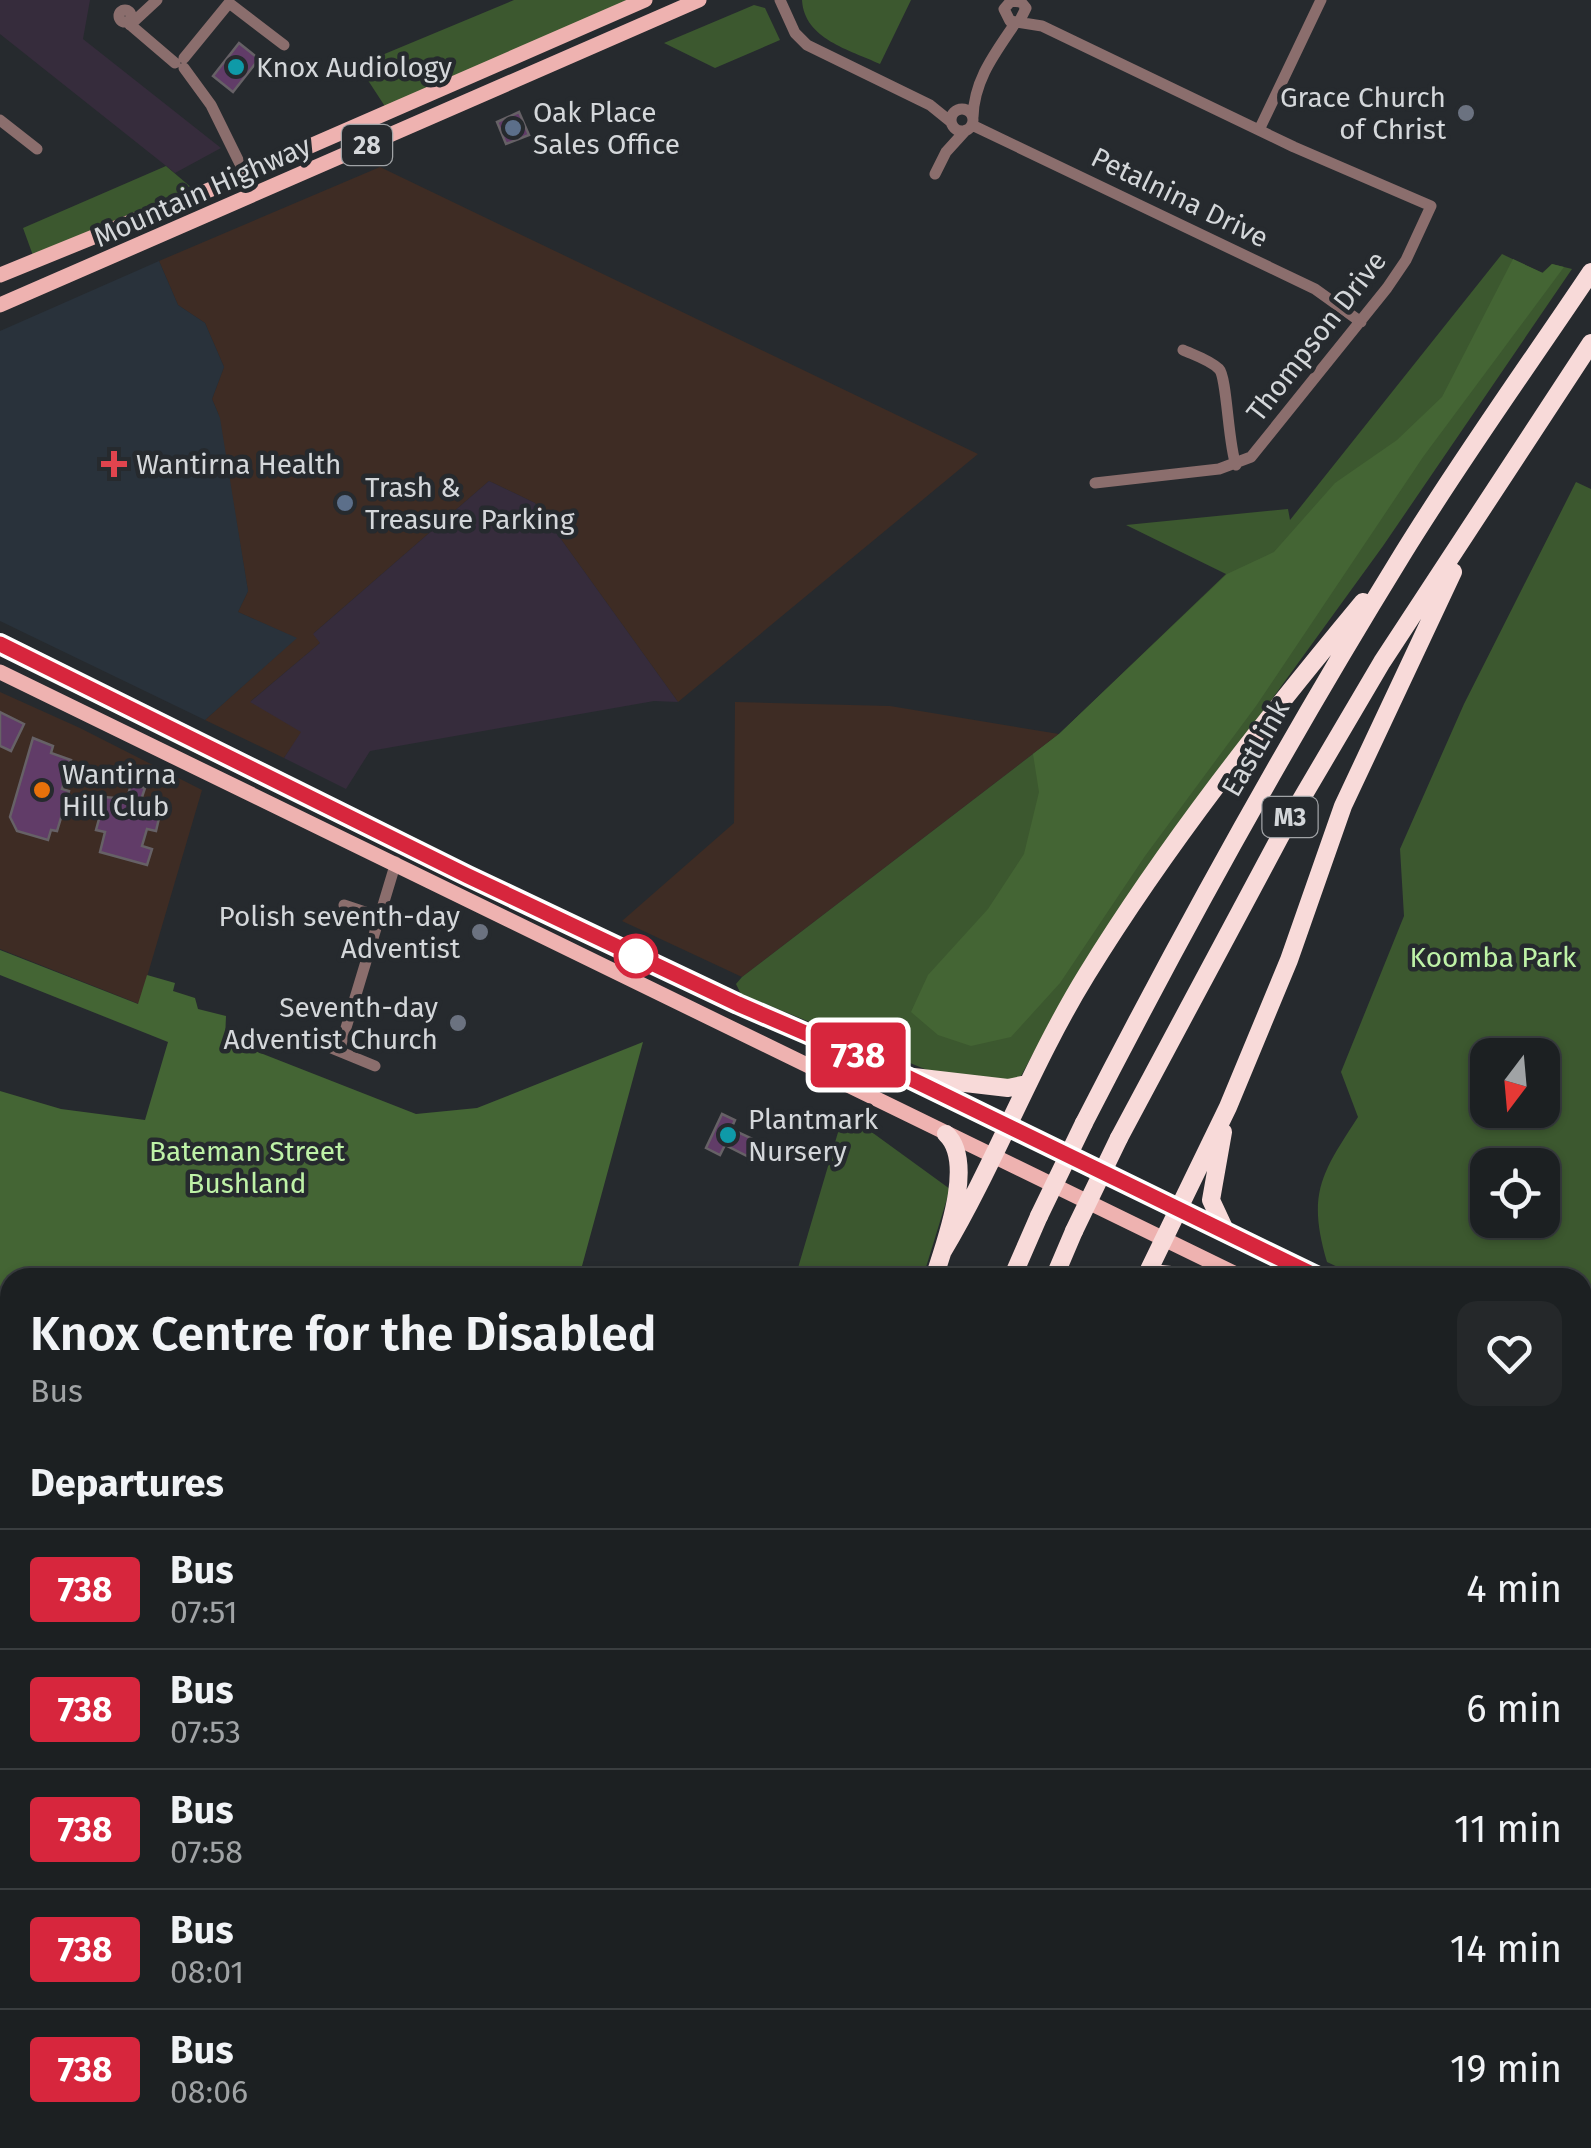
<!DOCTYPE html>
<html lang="en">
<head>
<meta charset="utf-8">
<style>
  body { margin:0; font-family:"Fira Sans",sans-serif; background:#25282a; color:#f1f3f6; height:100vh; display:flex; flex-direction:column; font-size:38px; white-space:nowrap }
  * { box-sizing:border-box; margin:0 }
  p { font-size:32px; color:#a0a3a5 }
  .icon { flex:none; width:55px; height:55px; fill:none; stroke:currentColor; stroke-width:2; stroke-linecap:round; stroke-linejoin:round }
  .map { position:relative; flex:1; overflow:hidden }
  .side { position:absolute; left:0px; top:1268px; width:1592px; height:882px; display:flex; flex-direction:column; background:#1c2022; border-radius:30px 30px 0 0; box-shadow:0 2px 8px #0004,0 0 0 2px #3a3e40 }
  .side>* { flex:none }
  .badge { padding:0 20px; border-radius:8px; font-size:35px; line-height:65px }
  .needle { width:65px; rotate:196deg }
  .buttons { position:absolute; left:1470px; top:1038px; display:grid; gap:20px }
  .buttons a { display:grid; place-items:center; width:90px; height:90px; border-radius:20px; background:#1c2022; box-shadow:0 2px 8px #0004,0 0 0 2px #3a3e40; font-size:50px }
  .map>.badge { position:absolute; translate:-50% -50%; box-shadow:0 0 0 5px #fff }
  h2 { padding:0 30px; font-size:38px; line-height:90px }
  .round { display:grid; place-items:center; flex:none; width:105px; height:105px; border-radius:20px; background:#25282a }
  .overview { display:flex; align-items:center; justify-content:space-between; height:170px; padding:0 30px }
  h1 { font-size:48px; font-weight:600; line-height:75px }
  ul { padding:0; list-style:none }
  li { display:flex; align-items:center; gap:30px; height:120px; padding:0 30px; border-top:2px solid #3a3e40 }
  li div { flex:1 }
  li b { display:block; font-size:38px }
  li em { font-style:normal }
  li .badge { min-width:110px; font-weight:700; text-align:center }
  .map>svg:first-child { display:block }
  .commercial { fill:#3e2c24 }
  .industrial { fill:#362c3c }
  .built { fill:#29323b }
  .green { fill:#3c582f; fill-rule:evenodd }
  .forest { fill:#446534 }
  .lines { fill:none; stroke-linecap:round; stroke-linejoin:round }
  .stream { stroke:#405360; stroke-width:4 }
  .building { fill:#613c68; stroke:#666166; stroke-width:2.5 }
  .minor { stroke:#8b6e6d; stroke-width:11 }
  .major { stroke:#eeb2b0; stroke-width:15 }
  .highway { stroke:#f8dad9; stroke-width:18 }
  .highway-bridge { stroke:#f8dad9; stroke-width:18 }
  .line-casing { stroke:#fff; stroke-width:22 }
  .line { stroke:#d7263d; stroke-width:15 }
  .culture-dot { fill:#0f9aa8; stroke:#262a2e; stroke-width:4 }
  .worship-dot { fill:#6b7280; stroke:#262a2e; stroke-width:4 }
  .service-dot { fill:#5c6f8a; stroke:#262a2e; stroke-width:4 }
  .health-dot { fill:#e0444e; stroke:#262a2e; stroke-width:4 }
  .food-dot { fill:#e8710a; stroke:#262a2e; stroke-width:4 }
  .stop-dot { fill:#fff; stroke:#d7263d; stroke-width:5 }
  .labels { text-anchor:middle; stroke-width:9; stroke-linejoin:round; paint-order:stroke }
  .shield { fill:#262a2e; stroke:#a0a3a6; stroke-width:2.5 }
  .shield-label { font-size:25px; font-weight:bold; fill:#d4d7da }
  .poi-label { font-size:28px; fill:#d4d7da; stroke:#262a2e; text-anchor:start }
  .street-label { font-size:28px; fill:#d4d7da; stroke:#262a2e }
  .park-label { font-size:28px; fill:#bef2a7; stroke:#262a2e }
</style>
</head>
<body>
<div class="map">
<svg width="1591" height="2148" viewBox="0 0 1591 2148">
  <rect width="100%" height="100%" fill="#262a2e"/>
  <path class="commercial" d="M380,167l598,287 -300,248 -143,-199 -46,-22 -175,152 6,10 -69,58 51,31 -18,26 -79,-38 91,-82 -58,-26 10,-21 -30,-178 -6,-14 12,-32 -19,-44 -27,-18 -19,-44z
    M0,692l80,36 122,62 -63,214 -139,-55z
    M735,702l155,4 169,28 -317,243 -120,-56 112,-98z"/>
  <path class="industrial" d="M0,0h90l-7,39 138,109 -46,25 -175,-139z
    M489,481l46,22 143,199 -24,-1 -284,50 -24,38 -62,-31 17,-26 -51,-30 70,-59 -7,-9z"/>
  <path class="built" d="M159,261l19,44 27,18 19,44 -12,32 8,19 28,173 -10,21 59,26 -92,82 -205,-99v-290z"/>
  <path class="green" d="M514,0h131l-257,111 -30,-46z
    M802,0h109l-31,64c-30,-14 -76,-25 -78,-64z
    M754,5l11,3 15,32 -65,28 -51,-25z
    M166,166l33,28 -164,67 -12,-33z
    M1502,254l40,19 10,-9 20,5 -189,277 -256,353 -67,105 -39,72 -14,6 -70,-8 -196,-80 -5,-10 6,-7 317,-243 167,-160 -100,-49 162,-16 2,11z
    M1576,482l15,7v897l-8,-4 -1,-104 -223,-1 -32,-15c-20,-68 -6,-88 31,-145l-17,-45 63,-156 -4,-67 64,-145zM1488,1055h54v55h-54zM1488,1165h54v55h-54z
    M844,1112l106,77 -27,88 -128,1z
    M1583,1459l8,4v676l-5,9h-838l2,-8h832z
    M514,2140h161l-3,8h-159z"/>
  <path class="forest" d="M1513,259l30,14 9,-9 12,3 -141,190 -167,249 -111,150 -85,127 -49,54 -40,9 -33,-11 -27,-23 17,-37 60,-66 36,-55 15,-62 -6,-38 26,-20 168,-160 47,-22 61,-69 62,-43 45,-43z
    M0,950l138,54 9,-29 28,8 -2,8 22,7 3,11 28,7 -1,23 191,75 61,-6 166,-66 -64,235 -569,1v99l-10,-4v-282l61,18 84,11 23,-78 -168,-67z
    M1583,1459l8,4v417l-8,15z
    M750,2140h639l-9,8h-632z"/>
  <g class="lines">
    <path class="stream" d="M1582,1863l9,-13
      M1368,2148l7,-8"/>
  </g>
  <path class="building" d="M239,43l20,16 -26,33 -20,-16z
    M519,112l10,23 -23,9 -9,-22z
    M0,712l24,12 -13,27 -11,-5z
    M33,738l20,8 -2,7 20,7 -9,29 7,2 -12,40 -6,-1 -3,10 -31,-9 -7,-14z
    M131,784l14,4 -5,15 20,11 -4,17 -9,-2 -5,17 10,3 -5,16 -47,-13 5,-20 -9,-2 9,-33 22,2z
    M722,1114l13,6 -4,9 26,12 -8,16 -24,-12 -5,10 -14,-7z"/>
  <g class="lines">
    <path class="minor" d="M780,0l15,33 12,12 123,60 21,17
      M119 16a6 6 0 1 1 12 0a6 6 0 1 1-12 0Z
      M127,22l48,41
      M1019,22l7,-14 -5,-6 -10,-1 -7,8 6,12 32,5 252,121 137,59 -25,54 -19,28 -136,169 -32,12 -124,14
      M130,25l27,-25
      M184,58l45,-55 55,42
      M184,68l27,37 34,69
      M951 120a11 11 0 1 1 22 0a11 11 0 1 1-22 0Z
      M973,117c1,-38 23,-65 43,-95
      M0,120l37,29
      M972,125l343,164 46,33
      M1259,130l62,-130
      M935,174l11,-22 20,-22
      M1183,350c11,5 27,10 36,19 8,8 9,75 17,96
      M344,905l33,11
      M319,1043l56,23
      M339,1051l57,-189
      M0,1378l10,4
      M0,1561l10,-35
      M0,1577l10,4
      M35,2148l3,-8
      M417,2148l1,-8"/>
    <path class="major" d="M0,275l214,-87 431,-188
      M0,305l699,-305
      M0,644l468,232 270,129 167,71 415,202
      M0,672l1244,606
      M812,1038l17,22 -1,15
      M1582,1433l8,-14"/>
    <path class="highway" d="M905,1076l103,12 19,-4
      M1084,1123c99,-193 204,-383 318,-568 59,-96 126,-189 189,-283
      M1223,1132l-12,68 14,30
      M1119,1138l170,-318 93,-158 209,-319
      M943,1251c53,-89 89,-188 144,-277 80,-130 178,-254 276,-372
      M934,1278c11,-35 42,-116 12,-144
      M1012,1278l27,-62
      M1054,1278l20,-47
      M1145,1278l83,-171 61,-147 54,-154 110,-234
      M1148,1278l13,-4 39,4
      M688,2148l3,-8
      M727,2148l2,-8"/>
    <path class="highway-bridge" d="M1039,1216l45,-93
      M1074,1231l45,-93"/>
  </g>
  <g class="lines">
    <g class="line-casing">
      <path id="line" d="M0,644l468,232 270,128 167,72 415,202"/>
    </g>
    <use href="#line" class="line"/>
  </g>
  <g class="culture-dot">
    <circle cx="236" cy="67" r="10"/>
    <circle cx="728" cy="1135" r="10"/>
  </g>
  <g class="worship-dot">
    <circle cx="1466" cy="113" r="10"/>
    <circle cx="480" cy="932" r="10"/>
    <circle cx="458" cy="1023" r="10"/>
  </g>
  <g class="service-dot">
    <circle cx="513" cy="128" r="10"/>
    <circle cx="345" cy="503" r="10"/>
  </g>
  <path class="health-dot" d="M109 449h10v10h10v10h-10v10h-10v-10h-10v-10h10z"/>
  <circle class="food-dot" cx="42" cy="790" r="10"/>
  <circle class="stop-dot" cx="636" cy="956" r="20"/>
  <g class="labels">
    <g class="shield">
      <rect x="342" y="125" width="50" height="40" rx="8"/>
      <rect x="1262.5" y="797" width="55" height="40" rx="8"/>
    </g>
    <g class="shield-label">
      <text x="367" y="154">28</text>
      <text x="1290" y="826">M3</text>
    </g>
    <g class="poi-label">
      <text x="256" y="77">Knox Audiology</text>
      <text x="1446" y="107" text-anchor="end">Grace Church<tspan x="1446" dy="32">of Christ</tspan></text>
      <text x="533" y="122">Oak Place<tspan x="533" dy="32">Sales Office</tspan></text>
      <text x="136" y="474">Wantirna Health</text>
      <text x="365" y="497">Trash &amp;<tspan x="365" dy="32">Treasure Parking</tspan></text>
      <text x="62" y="784">Wantirna<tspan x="62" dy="32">Hill Club</tspan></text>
      <text x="460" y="926" text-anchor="end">Polish seventh-day<tspan x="460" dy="32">Adventist</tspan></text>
      <text x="438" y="1017" text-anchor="end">Seventh-day<tspan x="438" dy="32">Adventist Church</tspan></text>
      <text x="748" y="1129">Plantmark<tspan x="748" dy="32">Nursery</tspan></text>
    </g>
    <g class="street-label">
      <text transform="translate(202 191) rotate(-24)" y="10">Mountain Highway</text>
      <text transform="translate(1180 197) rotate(26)" y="10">Petalnina Drive</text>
      <text transform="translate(1316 336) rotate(-52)" y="10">Thompson Drive</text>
      <text transform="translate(1255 748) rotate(-60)" y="10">EastLink</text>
    </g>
    <g class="park-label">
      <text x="1493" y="967">Koomba Park</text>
      <text x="247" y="1161">Bateman Street<tspan x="247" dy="32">Bushland</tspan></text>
    </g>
  </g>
</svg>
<div class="buttons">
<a><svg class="needle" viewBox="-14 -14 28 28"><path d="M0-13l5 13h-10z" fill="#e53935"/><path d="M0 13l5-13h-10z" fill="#a0a3a5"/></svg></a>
<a><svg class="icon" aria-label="locate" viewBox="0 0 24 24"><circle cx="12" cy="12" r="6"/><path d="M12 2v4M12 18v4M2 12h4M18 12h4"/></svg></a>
</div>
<b class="badge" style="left:858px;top:1055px;background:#d7263d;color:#fff">738</b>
<section class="side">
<div class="overview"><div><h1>Knox Centre for the Disabled</h1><p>Bus</p></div><a class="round"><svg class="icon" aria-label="heart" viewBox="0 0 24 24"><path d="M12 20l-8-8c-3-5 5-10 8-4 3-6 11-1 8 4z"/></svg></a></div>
<h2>Departures</h2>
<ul>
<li><span class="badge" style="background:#d7263d;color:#fff">738</span><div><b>Bus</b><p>07:51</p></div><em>4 min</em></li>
<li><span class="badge" style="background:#d7263d;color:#fff">738</span><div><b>Bus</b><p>07:53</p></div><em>6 min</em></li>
<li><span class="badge" style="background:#d7263d;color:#fff">738</span><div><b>Bus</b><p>07:58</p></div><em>11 min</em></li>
<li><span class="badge" style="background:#d7263d;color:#fff">738</span><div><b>Bus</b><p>08:01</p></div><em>14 min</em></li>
<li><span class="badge" style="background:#d7263d;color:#fff">738</span><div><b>Bus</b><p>08:06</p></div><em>19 min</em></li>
</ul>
</section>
</div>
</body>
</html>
